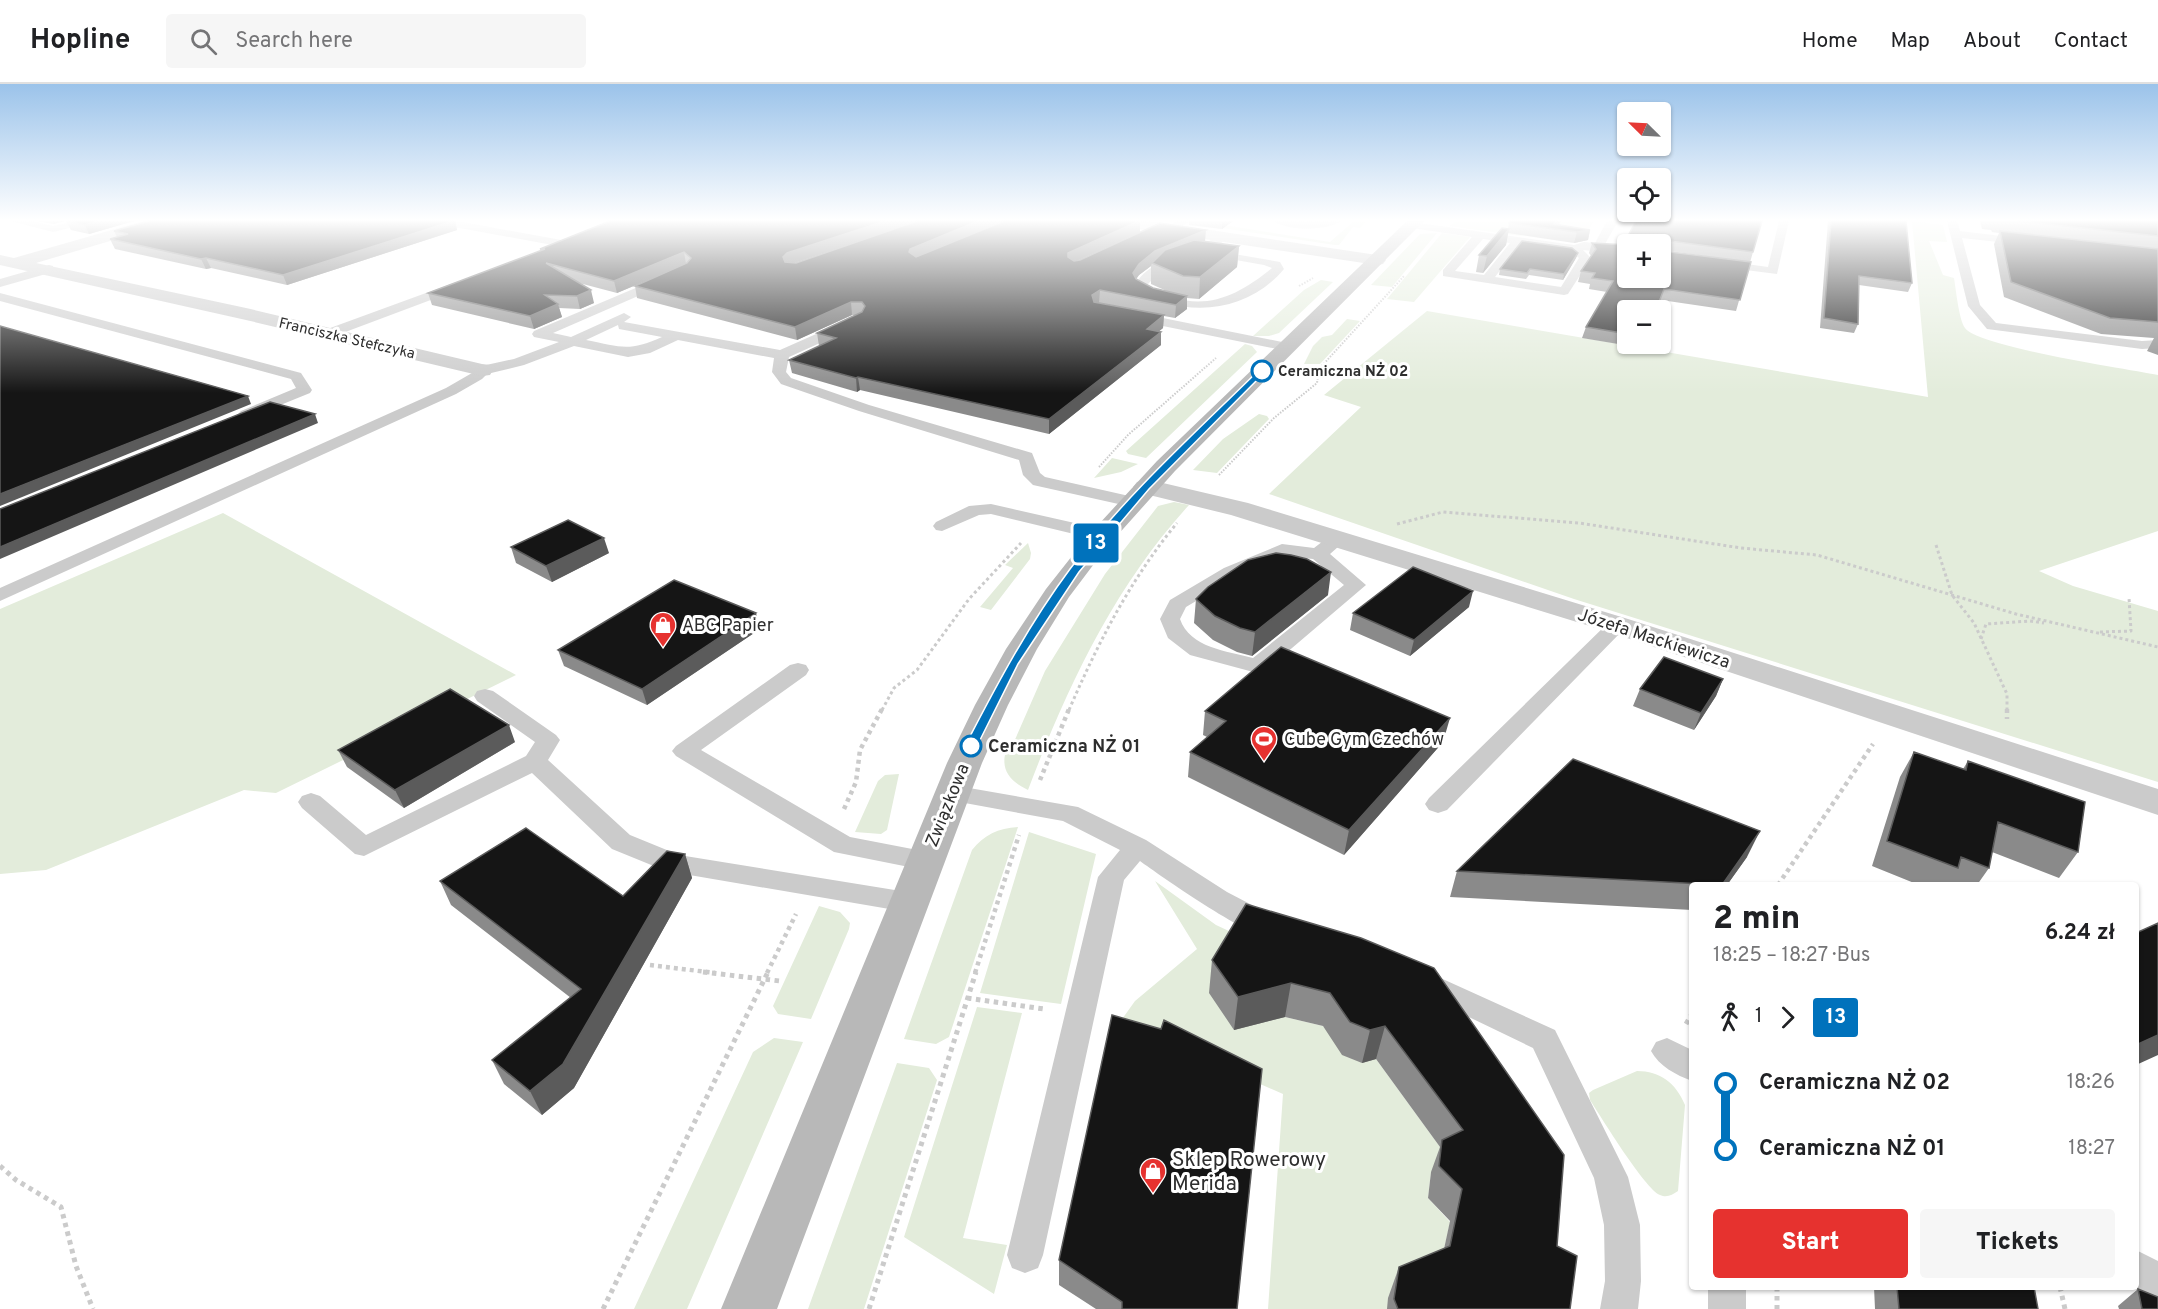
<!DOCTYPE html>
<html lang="en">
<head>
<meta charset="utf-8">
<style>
  body { margin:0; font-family:Overpass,sans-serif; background:#f6f6f6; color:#202124; height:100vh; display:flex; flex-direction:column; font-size:22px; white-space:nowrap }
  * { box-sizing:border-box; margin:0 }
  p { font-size:20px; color:#757577 }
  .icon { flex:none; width:33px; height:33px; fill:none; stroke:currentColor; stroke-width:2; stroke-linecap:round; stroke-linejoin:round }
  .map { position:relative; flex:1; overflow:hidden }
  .panel { position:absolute; left:1689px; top:798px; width:450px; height:408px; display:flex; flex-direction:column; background:#fff; border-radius:6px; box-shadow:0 2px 4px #0004 }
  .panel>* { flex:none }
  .badge { padding:0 12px; border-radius:4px; font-size:21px; line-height:39px }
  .needle { width:39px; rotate:294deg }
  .buttons { position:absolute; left:1617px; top:18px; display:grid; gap:12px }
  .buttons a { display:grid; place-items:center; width:54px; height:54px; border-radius:6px; background:#fff; box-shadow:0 2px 4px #0004; font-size:30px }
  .map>.badge { position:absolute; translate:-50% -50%; box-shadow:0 0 0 3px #fff }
  .legs { display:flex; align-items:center; gap:9px; height:66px; padding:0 24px; font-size:20px }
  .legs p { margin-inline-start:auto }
  .summary { display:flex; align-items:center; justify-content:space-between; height:102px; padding:0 24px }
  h1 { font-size:33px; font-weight:800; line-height:45px }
  .primary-button { display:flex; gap:12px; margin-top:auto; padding:12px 24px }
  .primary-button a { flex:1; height:69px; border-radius:6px; background:#e6322f; color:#fff; font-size:24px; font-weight:800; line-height:69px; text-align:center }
  .primary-button a+a { background:#f6f6f6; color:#202124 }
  ul { padding:0 24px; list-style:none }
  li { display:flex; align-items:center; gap:21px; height:66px; font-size:22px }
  li i { display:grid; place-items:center; width:9px; height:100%; margin:0 8px; background:currentColor }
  li i::after { content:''; width:15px; height:15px; margin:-8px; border:4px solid; border-radius:50%; background:#fff }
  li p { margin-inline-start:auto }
  li:first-child i { background:linear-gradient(#0000 50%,currentColor 0) }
  li:last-child i { background:linear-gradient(currentColor 50%,#0000 0) }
  header { display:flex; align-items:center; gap:36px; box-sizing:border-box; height:84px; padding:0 30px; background:#fff; border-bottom:2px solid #e0e0e0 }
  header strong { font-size:28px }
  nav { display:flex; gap:33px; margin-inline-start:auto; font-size:21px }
  .search { width:420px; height:54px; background:#f6f6f6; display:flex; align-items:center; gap:15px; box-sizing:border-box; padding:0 21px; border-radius:6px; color:#757577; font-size:22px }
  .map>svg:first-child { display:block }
  .green { fill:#e3ecdb }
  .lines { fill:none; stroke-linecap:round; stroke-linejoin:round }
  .path-far3 { stroke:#cbcbcb; stroke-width:2; stroke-dasharray:1.5 1.5; stroke-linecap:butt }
  .path-far2 { stroke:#cbcbcb; stroke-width:3; stroke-dasharray:3 3; stroke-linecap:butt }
  .path-far1 { stroke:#cbcbcb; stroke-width:4.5; stroke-dasharray:4 4; stroke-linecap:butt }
  .path { stroke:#cbcbcb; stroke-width:5; stroke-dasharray:4.5 4.5; stroke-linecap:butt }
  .lane { fill:#cbcbcb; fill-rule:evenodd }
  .street { fill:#cbcbcb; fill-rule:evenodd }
  .secondary { fill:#b8b8b8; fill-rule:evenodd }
  .wall { fill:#8a8a8a; fill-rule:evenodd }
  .shaded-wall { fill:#5b5b5b }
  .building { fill:#151515; stroke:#5b5b5b; stroke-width:1.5 }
  .line-1 { fill:#0072bc; stroke:#fff; stroke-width:1.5 }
  .stop-1-dot { fill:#fff; stroke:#0072bc; stroke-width:3 }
  .labels { text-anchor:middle; stroke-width:6; stroke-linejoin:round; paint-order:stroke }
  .far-street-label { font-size:15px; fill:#2e2e2e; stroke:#fff }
  .far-stop-label { font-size:15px; font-weight:bold; fill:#2e2e2e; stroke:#fff; text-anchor:start }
  .poi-label { font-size:18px; fill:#2e2e2e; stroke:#fff; text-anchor:start }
  .street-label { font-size:18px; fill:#2e2e2e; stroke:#fff }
  .stop-label { font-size:18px; font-weight:bold; fill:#2e2e2e; stroke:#fff; text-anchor:start }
  .near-poi-label { font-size:21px; fill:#2e2e2e; stroke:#fff; text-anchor:start }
</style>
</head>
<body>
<header>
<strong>Hopline</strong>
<div class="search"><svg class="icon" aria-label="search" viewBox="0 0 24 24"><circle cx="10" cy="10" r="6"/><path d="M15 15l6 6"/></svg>Search here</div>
<nav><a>Home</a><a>Map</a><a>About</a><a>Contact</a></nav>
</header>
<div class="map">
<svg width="2158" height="1225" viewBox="0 0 2158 1225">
  <rect width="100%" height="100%" fill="#fff"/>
  <path class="green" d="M1354,137h13l-7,7 -7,-1 -14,18h-4l-126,-19 -4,-4 125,20z
    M1457,137h137l-11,18 -46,-7 -16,4 -72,-10z
    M1912,137l31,4 4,17 -18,-1 14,34 11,3c2,12 5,42 11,50 13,19 163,41 193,47v156l-119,40 34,15 85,25v171l-584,-183 -305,-105 92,-87 -37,-12 103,-84 501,86z
    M1437,149l-45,54 -21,-2 49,-51z
    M1442,149l28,4 -56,65 -27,-3z
    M1321,196l12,2 -54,51 -10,3h-16l51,-46z
    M1347,235l13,2 -40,43h-16l9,-18 9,-9 10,-2z
    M1245,260l7,2 5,6 -111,106 -18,-4 -2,-3z
    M1259,330l8,2 2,3 -52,54 -24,-3 30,-31z
    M1112,374l26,6 -17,8 -27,6z
    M1174,418l15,3c-75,82 -122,182 -161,285 -17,-8 -28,-20 -22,-39h4l35,-80 60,-97 53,-68z
    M223,429l293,162 -240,118 -32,-3 -198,80 -46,4v-265z
    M1028,459l3,10 -1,6 -39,51 -11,-3 33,-39 -8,-3z
    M899,690l-12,56 -6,4 -26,-2 23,-51 7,-6z
    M1018,743l-69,210 -13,7 -32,-5 68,-189c12,-15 26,-22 46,-23z
    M1029,748l67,22 -35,150 -81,-11z
    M1155,797l61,44 26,12 43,80 38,9 10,12 43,21 75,103 -20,10 -3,26 22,24 -12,55 -51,32h-119l15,-215 -163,-72 15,-21 62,-52z
    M819,822l21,6 10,11 -1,6 -38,90 -33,-5 -5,-8z
    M977,923l45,6 -59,225 44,7 -13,49 -90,-57z
    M774,954l29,4 -116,267h-53l119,-257z
    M897,979l32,5 8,12 -73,229h-56z
    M1637,987c23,0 39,12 48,34l-7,86c-6,4 -11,7 -18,4 -15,-6 -59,-78 -70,-95l-1,-7 4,-3z"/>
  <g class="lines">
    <path class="path-far3" d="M1299,202l14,-8
      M1099,383l29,-32 88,-77
      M1219,391l55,-57 43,-35 2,-14 85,-93"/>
    <path class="path-far2" d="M1397,440l46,-12 136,11 162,25 76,7 199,59 142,33
      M1936,461l16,50 22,28 33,71v16
      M2100,548l31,-1 -2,-33
      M1981,555l5,-15 44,-3 14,2
      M882,626l12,-22 23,-18 52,-71 52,-56
      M1069,626c29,-67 61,-130 108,-187"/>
    <path class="path-far1" d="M2007,625v10
      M1040,696l29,-71
      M844,725l12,-27 4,-32 22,-41
      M1778,801l95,-141
      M650,881l65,8
      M767,889l29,-59
      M975,889l44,-138"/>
    <path class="path" d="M703,888l77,9
      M967,914l77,11
      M1686,940l6,-10
      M0,1082l16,14 45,27 15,59 17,43
      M1777,1203v22
      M2060,1203l5,22
      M603,1225l165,-337
      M869,1225l107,-337"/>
    <path class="lane" d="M11,137h21l21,5 23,-5h23l-46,11z
      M433,137h24l115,21 6,3 -20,8 -6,-3 6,-4 -120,-22z
      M1177,137h13l-15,10h-8v-4z
      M1273,137h68c-14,10 -54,10 -68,0z
      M1607,137h11l-13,23 23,3v7l-45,-4 8,8 -23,36 -4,1 -121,-19v-6l29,-33 -60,-9 -5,-3 5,-3 162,23 10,-3 11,1zM1483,155l27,4 -26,32 -29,-4zM1520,160l52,8 7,6 -18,29 -66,-10z
      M1779,137h10l-12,53 -117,-15v-7l108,15z
      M1947,137h10l3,10 66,8 6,3 -6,3 -64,-7 18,67 16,18 146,18 16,-1v8l-16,1 -155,-20 -19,-23z
      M1223,150l4,1v4l-16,11 69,12 4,7c-29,35 -74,46 -118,34 -11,-3 -24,-8 -32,-17 15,-25 39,-27 64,-38 9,-4 16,-12 25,-14zM1202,170l62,11 8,3c-40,33 -77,47 -125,17l16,-16z
      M49,181l4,1v6l-53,15v-8z
      M664,192l6,4 -2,3 -115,50 18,4 53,-24 7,4 -7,5 156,28 61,-27h10l2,3 -2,3 -62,28 -3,15 5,6 78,27 163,48 8,20 5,4 93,21 3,4 -3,4 -6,1 -99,-22 -10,-10 -4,-15 -160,-49 -78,-27 -9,-12 2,-14 -96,-18 -28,13 -22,4 -54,-11 -50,19 -37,9 -5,5 -26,15 -456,207v-13l446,-200 26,-15 5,-6 37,-8 45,-17 -25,-5 -2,-3 2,-3zM618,241l1,4 43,8c-33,15 -41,10 -76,3z
      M456,198l6,4 -2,3 -128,48h-10l-2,-3 2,-3z
      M0,209l301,80 11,17 -2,3 -59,24h-10l-3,-3 3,-3 55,-23 -5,-9 -291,-78z
      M1133,228l154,31 7,4 -7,4 -159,-32 -2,-3z
      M991,420l119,27 2,4 -2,4 -7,2 -112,-27 -12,1 -37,16 -6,-1 -3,-4 3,-4 33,-16z
      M1338,449l7,2 2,4 -17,15 36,31 -101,86 -8,2 -67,-18 -22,-17 -8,-19 10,-19 54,-32 58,-24 32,4 17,-13zM1284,472l29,3 31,26 -91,73c-26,-7 -63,-10 -73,-39l6,-12 52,-31z
      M1617,535l7,2 3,4 -3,4 -177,181 -9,3 -9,-3 -4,-6 4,-6 181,-177z
      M798,579l8,2 3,5 -3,5 -105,75 149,87 83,16 4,7 -4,7 -9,3 -90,-18 -158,-96 -4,-5 4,-5 114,-81z
      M485,605l8,2 63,44 4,5 -12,20 82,75 49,20 228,37 10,3 4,7 -4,7 -10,3 -241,-41 -54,-22 -80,-76 -168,83 -9,-2 -53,-46 -4,-6 4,-6 9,-3 9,3 46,39 160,-79 9,-14 -58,-41 -3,-5 3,-5z
      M952,701l126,22 68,33 81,52 50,26 4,8 -4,8c-3,1 -6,2 -9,3 -18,1 -109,-62 -128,-76l-16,19 -81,375 -5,13 -13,5 -13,-5 -5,-13 91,-378 22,-27 -57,-29 -120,-22 -3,-6 3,-6z
      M1425,887l130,59 73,147 12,48 1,56 -3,28h-38l5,-28 -1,-56 -10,-47 -61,-130 -118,-57 -5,-8 5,-8z
      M1667,954l25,12v31c-16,-6 -33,-15 -41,-30l5,-9z
      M2136,1166l22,11v40l-26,-14h4z
      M1708,1203h38v22h-38z"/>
    <path class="street" d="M143,137h26l-2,3 -131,39 210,45 236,56 8,1 3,5 -3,5 -8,1 -236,-56 -246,-55v-10l14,3z
      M1109,137h41l227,34 6,1 3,4 -3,4 -6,1 -260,-39z
      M1146,395l102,24 380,116 530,170v26l-552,-184 -375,-116 -94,-23 -4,-5 4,-5z"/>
    <path class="secondary" d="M1407,137h17l-249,250 -69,77 -37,49 -32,52 -29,56 -26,58 -205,546h-56l226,-546 28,-58 31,-56 40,-60 41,-52 70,-76z"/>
  </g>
  <path class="wall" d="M37,137h28l-12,3z
    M66,137h68l-45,13 -18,-4z
    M149,137h306l2,9 -170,55 -76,-17 -5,1 -91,-20 -5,-10 7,-2 -3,-6z
    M610,137h530v11l-62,28 127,-18 34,4 -2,21 -38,32 -12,-1v11l-12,9 -11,-2 -1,12 -4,3 2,14 -112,89 -189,-44 -3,2 -65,-19 -3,-13 30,-14 -2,-13 40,-18h-5l-55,25 -160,-42 -2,-12 22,-10 -40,17 -38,-10 15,20 -14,6 -21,-1 3,9 -28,12 -102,-24 -4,-12 113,-42 -1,-2zM862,156l-66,23h-2zM1151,182v18l18,8 -16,-4 -17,-9 3,-4z
    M1189,137h44l-11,8 -33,-4z
    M1828,137h78l6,62 -4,9 -49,-7 -1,39 -4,9 -34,-5z
    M1980,137h178v134l-11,-4 7,-13 -53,-4 -97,-37 -10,-53 5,-11 -7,-1 -1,-2 -9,-1z
    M1509,139l50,2 31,5 -2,10 -14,3 -66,-10 -2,12 -23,28 -7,-1 3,-17 29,-26z
    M1629,150l124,18 -17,59 -75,-11 -4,10h-29v34h16l-2,4 -60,-10 4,-11 21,-35 -18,-3 1,-5 -12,-2 3,-11 10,-15 -2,-3 3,-10 35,2 -1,-1zM1628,160h32l-32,34zM1663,166l56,8 -56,-7z
    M1578,169l-2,5 -13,22 -34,-5 -3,4 -27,-4 1,-6z
    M511,463l98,6 -57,29 -36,-19z
    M1328,511l-76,61 -15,-4 -24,-12 -19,-17 2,-24z
    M1469,523l-59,49 -60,-26 3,-17z
    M760,545l-113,76 -83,-39 -6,-16z
    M1723,595l-7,17 -22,34 -61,-24 7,-17z
    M1205,627l238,31 -99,113 -156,-78 2,-25 17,-15 -4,-2z
    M515,658l-111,66 -57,-41 -9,-17z
    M1914,668l49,17 5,-8 110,91 -19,26 -67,-26 -3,16 -12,17h-58l-47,-19 28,-89z
    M685,770l7,24 -118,210 -32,27 -38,-31 -12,-24 79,-62 -120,-93 -11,-24 183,15z
    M1747,773l-20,28h-35v25l-242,-13 7,-26z
    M1361,854l196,308 13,63h-183l1,-11 11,-31 45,-18 6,-28 -22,-23 3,-26 9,-25 -64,-88 -14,4 -20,-8 -19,-29 -38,-9 -51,13 -25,-37 3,-33z
    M1059,1176l178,49h-141l-37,-24z
    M1874,1203h160l4,22h-163z
    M2138,1205l20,20h-39l-1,-3z"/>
  <path class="shaded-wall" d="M52,137h13l-12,3z
    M98,137h36l-45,13 -4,-9z
    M453,137h2l2,9 -170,55 -4,-10z
    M885,137h34l-131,44 -3,4 -2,-12 4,-4z
    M978,137h27l-94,40 -2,-9 1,-3z
    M1139,137h1v11l-72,33v-12z
    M1222,137h11l-11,8z
    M1557,137h4l-5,8 -2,-5z
    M1509,145l-3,16 -23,28 4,-17z
    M1206,146l-1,12 -53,21 -1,3 -12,9 -7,10 1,-12 6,-9 16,-13z
    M1590,146l-2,10 -14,3 3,-11z
    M1239,162l-2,21 -38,32 1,-22z
    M684,168l2,12 -69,29 -3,-12z
    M1578,169l-2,5 -13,22 1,-6z
    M206,174l5,10 -5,1 -5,-10z
    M591,206l3,13 -14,6 -3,-13z
    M1100,206l-1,13 -7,4v-12z
    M1187,212v13l-12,9 1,-13z
    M851,218l1,13 -55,25 -2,-13z
    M558,220l4,13 -28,12 -4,-13z
    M1164,231l-1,13 -17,14 1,-13z
    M1161,248v13l-112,89v-15z
    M858,293l2,13 -3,2 -1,-14z
    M248,312l3,8 -251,102v-12z
    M315,330l3,9 -318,136v-12z
    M604,454l5,15 -57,29 -6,-16z
    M1331,488l-3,23 -76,61 3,-24z
    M1473,507l-4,16 -59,49 4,-16z
    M756,529l4,16 -113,76 -5,-16z
    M1723,595l-7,17 -22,34 7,-17z
    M1450,634l-7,24 -99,113 5,-25z
    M509,641l6,17 -111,66 -9,-18z
    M1760,747l-13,26 -20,28h-5z
    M685,770l7,24 -118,210 -32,27 -12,-24z
    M1291,899l-6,34 -51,13 4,-33z
    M1385,942l-9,33 -14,4 8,-33z
    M2158,951v20l-22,10v-20z"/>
  <path class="building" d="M68,137h30l-13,4z
    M149,137h304l-170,54 -77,-17 -5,1 -91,-20 18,-5 -14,-3z
    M610,137h275l-98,32 -4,4 2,5 11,1 121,-42h61l-68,28 -1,3 7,5 88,-36h135l-71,32v4l6,4 6,-1 80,-37 46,7 -51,21 -16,13 -6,9 3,6 17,9 34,8 -11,9 -76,-15 -8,5 2,7 70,13 -17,14 14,3 -112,87 -191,-42 -2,1 -67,-18 47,-22 -19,-5 45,-21 3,-6 -3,-4h-11l-56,25 -160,-41 52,-23 4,-5 -7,-6 -70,29 -68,-18 45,27 -14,6 -32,-1 13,9 -28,12 -102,-23 117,-44h-5z
    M1510,137h47l-3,3 36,6 -13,2 -68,-9z
    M1636,137h126l-9,31 -90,-12 -2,2 2,9 88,11 -11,38 -76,-11 -8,21h-28v24l-42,-7 27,-46 -21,-3 3,-5 -14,-2 15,-22 -4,-6 36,2v33h32v-34h-27v-7l-4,-3z
    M1831,137h75l6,62 -53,-7 -1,48 -34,-6z
    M2017,137h141v15z
    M1502,144l7,1 -22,27 -8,-1z
    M2000,147l158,18v73l-48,-4 -99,-36z
    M1194,156l45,6 -39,31 -17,-1 -31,-13 13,-13z
    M1522,157l50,7 6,5 -14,21 -34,-5 -3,4 -27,-4z
    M0,242l248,70 -248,98z
    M270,318l45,12 -315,133v-38z
    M568,436l36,18 -58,28 -35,-19z
    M1276,469l15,2 16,4 24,13 -76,60 -15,-4 -25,-12 -19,-17 12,-12 40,-27z
    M1413,483l60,24 -59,49 -61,-27z
    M674,496l82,33 -114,76 -84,-39z
    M1281,563l169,71 -101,112 -159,-78 36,-31 -21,-10z
    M1664,573l59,22 -22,34 -61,-24z
    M450,605l59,36 -114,65 -57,-40z
    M1914,668l52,18 2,-9 117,41 -7,50 -80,-30 -9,46 -28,-11 -3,11 -71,-27z
    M1573,675l187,72 -38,54 -265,-14z
    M526,744l97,68 44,-45 18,3 -122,210 -33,27 -38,-31 89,-71 -141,-108z
    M1246,820l115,34 73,30 130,187 -7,91 20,10 -7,53h-172l-4,-10 5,-32 51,-21 12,-57 -23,-23 3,-26 21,-10 -78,-104 -15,4 -20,-8 -20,-29 -39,-10 -53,14 -26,-37z
    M2158,839v112l-22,10v-112z
    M1112,931l49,14 3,-9 98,49 -25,240h-115v-7l-63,-42z
    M1897,1203h137l4,22h-139z
    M2138,1205l20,8v12h-16z"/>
  <linearGradient id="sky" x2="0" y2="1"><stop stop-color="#9bc3ea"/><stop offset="0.44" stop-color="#fff"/><stop offset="1" stop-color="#fff" stop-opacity="0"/></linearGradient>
  <rect width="2158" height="309" fill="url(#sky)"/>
  <path class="line-1" d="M1259,286l7,1 -117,118 -70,83 -61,92 -41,82 -1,3h-9l-2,-3c32,-62 64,-122 105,-177 53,-71 126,-137 189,-199z"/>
  <defs>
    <g id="shop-pin" transform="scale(1.35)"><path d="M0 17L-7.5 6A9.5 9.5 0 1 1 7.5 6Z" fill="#e6322f" stroke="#fff"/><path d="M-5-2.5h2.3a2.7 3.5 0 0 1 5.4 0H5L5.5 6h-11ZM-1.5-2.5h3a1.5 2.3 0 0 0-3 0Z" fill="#fff"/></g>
    <g id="stadium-pin" transform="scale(1.35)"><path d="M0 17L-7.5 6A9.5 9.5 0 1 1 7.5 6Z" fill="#e6322f" stroke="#fff"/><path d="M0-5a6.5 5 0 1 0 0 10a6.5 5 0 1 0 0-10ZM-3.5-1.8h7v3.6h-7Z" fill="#fff"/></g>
  </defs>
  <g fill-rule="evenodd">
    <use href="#shop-pin" x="663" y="541"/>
    <use href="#stadium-pin" x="1264" y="655"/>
    <use href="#shop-pin" x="1153" y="1087"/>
  </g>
  <g class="stop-1-dot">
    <circle cx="1262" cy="287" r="10"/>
    <circle cx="971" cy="662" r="10"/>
  </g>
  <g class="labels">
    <g class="far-street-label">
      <text transform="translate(347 254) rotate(13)" y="5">Franciszka Stefczyka</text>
    </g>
    <g class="far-stop-label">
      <text x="1278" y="292">Ceramiczna NŻ 02</text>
    </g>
    <g class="poi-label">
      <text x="682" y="547">ABC Papier</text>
      <text x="1284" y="661">Cube Gym Czechów</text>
    </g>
    <g class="street-label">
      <text transform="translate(1654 554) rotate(18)" y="6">Józefa Mackiewicza</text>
      <text transform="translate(947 721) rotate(-68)" y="6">Związkowa</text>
    </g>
    <g class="stop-label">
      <text x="988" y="668">Ceramiczna NŻ 01</text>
    </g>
    <g class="near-poi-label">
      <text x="1172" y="1082">Sklep Rowerowy<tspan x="1172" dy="24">Merida</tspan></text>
    </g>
  </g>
</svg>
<div class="buttons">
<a><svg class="needle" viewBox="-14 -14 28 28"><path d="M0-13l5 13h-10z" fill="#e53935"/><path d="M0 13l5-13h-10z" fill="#757577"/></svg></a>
<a><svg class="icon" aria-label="locate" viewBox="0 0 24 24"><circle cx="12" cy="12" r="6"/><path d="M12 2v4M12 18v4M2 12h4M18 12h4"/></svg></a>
<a>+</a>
<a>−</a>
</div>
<b class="badge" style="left:1096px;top:459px;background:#0072bc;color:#fff">13</b>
<section class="panel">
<div class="summary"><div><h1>2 min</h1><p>18:25 – 18:27 · Bus</p></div><b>6.24 zł</b></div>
<div class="legs"><svg class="icon" aria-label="walk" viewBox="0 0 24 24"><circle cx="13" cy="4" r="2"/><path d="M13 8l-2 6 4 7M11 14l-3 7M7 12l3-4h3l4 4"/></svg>1<svg class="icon" aria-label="forward" viewBox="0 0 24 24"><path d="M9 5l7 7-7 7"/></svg><b class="badge" style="background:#0072bc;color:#fff">13</b></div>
<ul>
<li><i style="color:#0072bc"></i><b>Ceramiczna NŻ 02</b><p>18:26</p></li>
<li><i style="color:#0072bc"></i><b>Ceramiczna NŻ 01</b><p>18:27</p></li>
</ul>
<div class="primary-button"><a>Start</a><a>Tickets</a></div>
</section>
</div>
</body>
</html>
